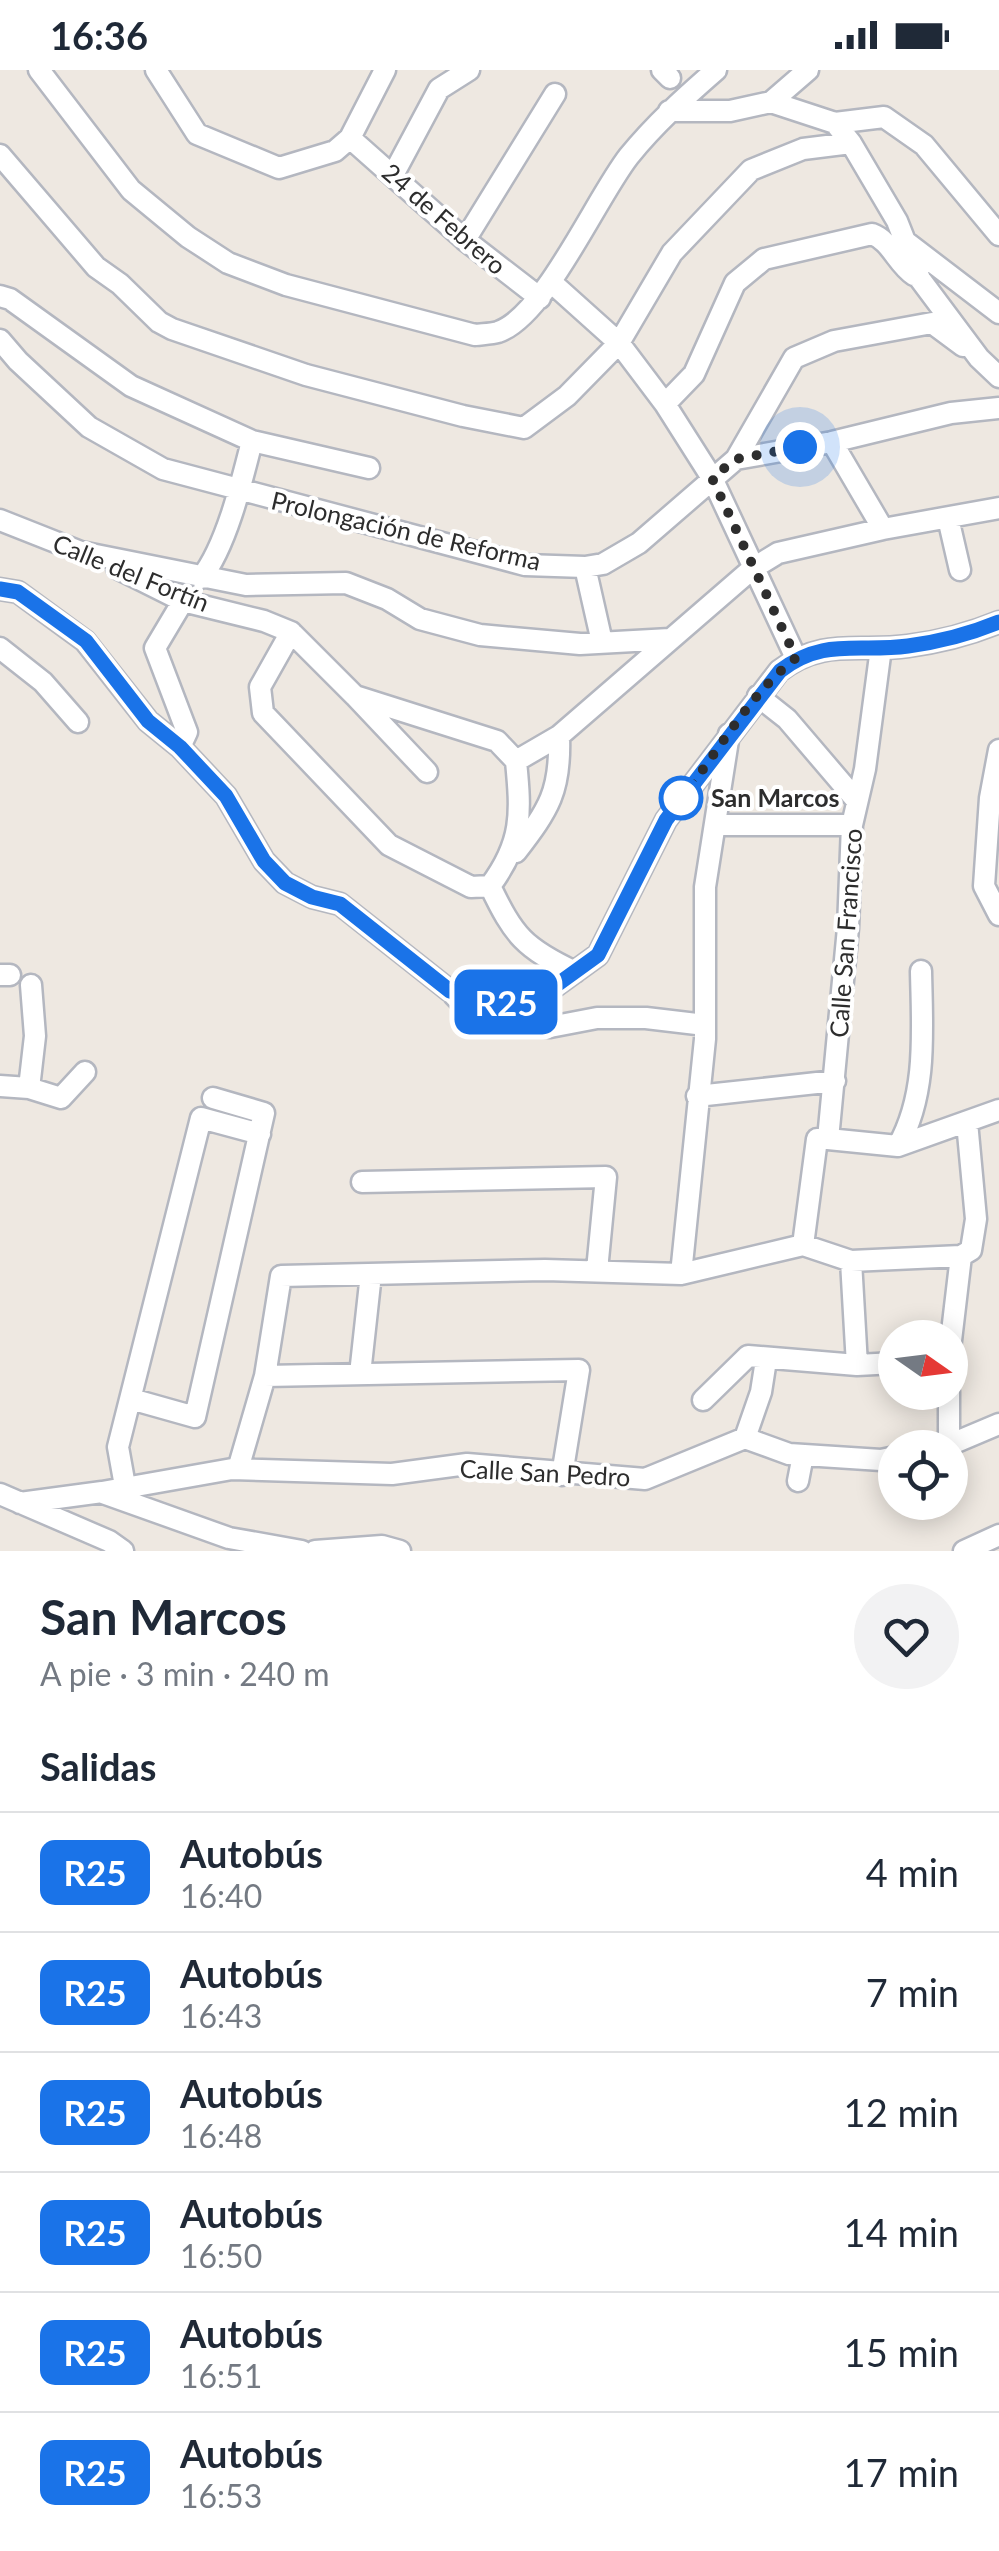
<!DOCTYPE html>
<html lang="es">
<head>
<meta charset="utf-8">
<style>
  body { margin:0; font-family:Lato,sans-serif; background:#f2f2f3; color:#1f2937; height:100vh; display:flex; flex-direction:column; font-size:38px; white-space:nowrap }
  * { box-sizing:border-box; margin:0 }
  p { font-size:32px; color:#747a83 }
  .icon { flex:none; width:55px; height:55px; fill:none; stroke:currentColor; stroke-width:2; stroke-linecap:round; stroke-linejoin:round }
  .map { position:relative; height:1481px; overflow:hidden }
  .panel { display:flex; flex-direction:column; background:#fff; flex:1 }
  .panel>* { flex:none }
  .badge { padding:0 20px; border-radius:15px; font-size:35px; line-height:65px }
  .needle { width:65px; rotate:104deg }
  .tools { position:absolute; left:878px; top:1250px; display:grid; gap:20px }
  .tools a { display:grid; place-items:center; width:90px; height:90px; border-radius:50%; background:#fff; box-shadow:0 5px 25px #0003; font-size:50px }
  .you { position:absolute; width:50px; height:50px; margin:-25px; border:8px solid #fff; border-radius:50%; background:#1a73e8; box-shadow:0 0 0 15px #1a73e833 }
  .map>.badge { position:absolute; translate:-50% -50%; box-shadow:0 0 0 5px #fff }
  h2 { padding:0 40px; font-size:38px; line-height:90px }
  .round { display:grid; place-items:center; flex:none; width:105px; height:105px; border-radius:52px; background:#f2f2f3 }
  .overview { display:flex; align-items:center; justify-content:space-between; height:170px; padding:0 40px }
  h1 { font-size:48px; font-weight:700; line-height:75px }
  ul { padding:0; list-style:none }
  li { display:flex; align-items:center; gap:30px; height:120px; padding:0 40px; border-top:2px solid #e0e1e3 }
  li div { flex:1 }
  li b { display:block; font-size:38px }
  li em { font-style:normal }
  li .badge { min-width:110px; font-weight:700; text-align:center }
  .status { display:flex; justify-content:space-between; align-items:center; height:70px; padding:0 50px; background:#fff; direction:ltr }
  .status svg { height:28px; fill:currentColor }
  .map>svg:first-child { display:block }
  .lines { fill:none; stroke-linecap:round; stroke-linejoin:round }
  .minor-casing { stroke:#b4b7c0; stroke-width:25 }
  .minor { stroke:#fff; stroke-width:20 }
  .line-casing { stroke:#fff; stroke-width:22 }
  .line { stroke:#1a73e8; stroke-width:15 }
  .walk { stroke:#2d2d2d; stroke-width:10; stroke-dasharray:0 18 }
  .stop-dot { fill:#fff; stroke:#1a73e8; stroke-width:5 }
  .labels { text-anchor:middle; stroke-width:8; stroke-linejoin:round; paint-order:stroke }
  .street-label { font-size:25px; fill:#2d2d2d; stroke:#fff }
  .stop-label { font-size:25px; font-weight:bold; fill:#2d2d2d; stroke:#fff; text-anchor:start }
</style>
</head>
<body>
<div class="status"><b>16:36</b><svg viewBox="0 0 49 12"><path d="M0 12V9h3v3zM5 12V6h3v6zM10 12V3h3v9zM15 12V0h3v12zM26 1h20v11H26zM47 4h2v5h-2z"/></svg></div>
<div class="map">
<svg width="999" height="1481" viewBox="0 0 999 1481">
  <rect width="100%" height="100%" fill="#eee8e1"/>
  <g class="lines">
    <g class="minor-casing">
      <path id="minor" d="M39,0l92,120 57,47 40,26 58,22 189,50c7,-1 16,-1 23,-3 47,-16 98,-134 131,-176 26,-32 56,-59 87,-86
        M156,0l41,64 82,34 56,-17 15,-13 35,-68
        M662,0l8,8
        M771,32l37,-32
        M669,41h61l41,-9 64,21 16,20 46,78 23,58 59,79 20,19
        M835,53l49,-6 40,28 75,90
        M350,68l115,102 75,58
        M0,85l96,112 24,17 39,38 13,7 134,46 157,41 61,12 43,-32 52,-53 53,-90 79,-83 52,-21 48,-6
        M393,105l46,-86 30,-19
        M465,170l90,-146
        M906,172l93,71
        M551,212l68,61 46,61 47,74 84,180
        M0,226l10,3 121,87 121,55 117,27
        M0,270l18,21 71,66 74,42 362,96 60,2 18,-3 36,-21 97,-84 96,-17 119,-29 48,-5
        M665,334l29,-30 41,-91 29,-24 108,-25c19,7 25,30 42,41
        M832,372l51,87
        M736,389l58,-101 40,-17 98,-18 31,23
        M948,448l12,52
        M0,450l91,36
        M81,482l165,33 100,-2 41,16 33,20 60,16 100,9 90,-5
        M585,497l17,75
        M117,498l66,33 81,20 27,11 64,64 142,45 19,20
        M201,508c25,-31 41,-97 51,-137
        M0,519l18,3 67,49 63,80 32,26 46,49 38,65 21,22 27,14 28,7 110,87 27,8 42,4 32,-14 47,-34 68,-135 113,-149c45,-34 79,-18 129,-25 31,-4 62,-12 91,-24
        M291,562l-31,55 3,26 126,132 82,42 19,-1
        M0,578l43,34 35,40
        M758,626l29,23 70,82
        M356,627l71,75
        M180,677l7,-15 -32,-84 28,-47
        M999,680l-9,48 -6,88 15,29
        M716,755h136
        M516,782c33,-43 45,-61 43,-116
        M490,816c33,-44 31,-73 26,-125l43,-25 193,-167 26,-16 105,-24 116,-21
        M490,816c24,50 34,62 85,86
        M0,905h10
        M454,925l24,25 72,7 47,-9h49l59,7
        M0,1016l29,2 32,10 24,-26
        M29,1018l6,-52 -4,-51
        M697,1026l138,-15
        M828,1069l70,7 101,-36
        M898,1076c30,-53 24,-117 23,-175
        M362,1112l244,-5 -9,93
        M803,1175l14,-106h11l20,-211 4,-103 13,-56 16,-121
        M961,1186l10,-6 5,-31 -9,-97
        M851,1191l6,104
        M681,1204l24,-235v-152l24,-153
        M950,1279l11,-93
        M360,1304l11,-100
        M265,1306l314,-6 -17,105
        M131,1329l64,18 69,-304 -51,-15
        M703,1330l45,-44 109,9 38,-2
        M745,1368l16,-46 5,-32
        M949,1376v-54
        M942,1378l57,-24
        M238,1399l27,-93 16,-100 264,-6 136,4 122,-29 48,16 110,-5
        M798,1411l5,-26
        M125,1416l-7,-39 83,-329 59,16
        M103,1423l126,45 73,13
        M0,1424l109,47 14,10
        M20,1433l82,-11 130,-23 160,5 75,-10 178,15 100,-41 44,16 92,6 14,-3
        M315,1481l67,-5 18,5
        M964,1481l35,-16"/>
    </g>
    <use href="#minor" class="minor"/>
  </g>
  <g class="lines">
    <g class="line-casing">
      <path id="line" d="M0,519l18,3 68,49 62,80 32,26 46,49 38,65 21,22 27,14 28,7 110,87 28,8 41,4 32,-14 47,-34 68,-135 114,-149c44,-34 78,-18 128,-25 31,-4 62,-12 91,-24"/>
    </g>
    <use href="#line" class="line"/>
    <path class="walk" d="M681,728c38,-46 67,-103 115,-140l-84,-180 24,-19 64,-12"/>
  </g>
  <circle class="stop-dot" cx="681" cy="728" r="20"/>
  <g class="labels">
    <g class="street-label">
      <text transform="translate(444 149) rotate(41)" y="9">24 de Febrero</text>
      <text transform="translate(406 461) rotate(13)" y="9">Prolongación de Reforma</text>
      <text transform="translate(131 503) rotate(22)" y="9">Calle del Fortín</text>
      <text transform="translate(846 863) rotate(-86)" y="9">Calle San Francisco</text>
      <text transform="translate(545 1403) rotate(3)" y="9">Calle San Pedro</text>
    </g>
    <g class="stop-label">
      <text x="711" y="737">San Marcos</text>
    </g>
  </g>
</svg>
<div class="tools">
<a><svg class="needle" viewBox="-14 -14 28 28"><path d="M0-13l5 13h-10z" fill="#e53935"/><path d="M0 13l5-13h-10z" fill="#747a83"/></svg></a>
<a><svg class="icon" aria-label="locate" viewBox="0 0 24 24"><circle cx="12" cy="12" r="6"/><path d="M12 2v4M12 18v4M2 12h4M18 12h4"/></svg></a>
</div>
<div class="you" style="left:800px;top:377px"></div>
<b class="badge" style="left:506px;top:932px;background:#1a73e8;color:#fff">R25</b>
</div>
<section class="panel">
<div class="overview"><div><h1>San Marcos</h1><p>A pie · 3 min · 240 m</p></div><a class="round"><svg class="icon" aria-label="heart" viewBox="0 0 24 24"><path d="M12 20l-8-8c-3-5 5-10 8-4 3-6 11-1 8 4z"/></svg></a></div>
<h2>Salidas</h2>
<ul>
<li><span class="badge" style="background:#1a73e8;color:#fff">R25</span><div><b>Autobús</b><p>16:40</p></div><em>4 min</em></li>
<li><span class="badge" style="background:#1a73e8;color:#fff">R25</span><div><b>Autobús</b><p>16:43</p></div><em>7 min</em></li>
<li><span class="badge" style="background:#1a73e8;color:#fff">R25</span><div><b>Autobús</b><p>16:48</p></div><em>12 min</em></li>
<li><span class="badge" style="background:#1a73e8;color:#fff">R25</span><div><b>Autobús</b><p>16:50</p></div><em>14 min</em></li>
<li><span class="badge" style="background:#1a73e8;color:#fff">R25</span><div><b>Autobús</b><p>16:51</p></div><em>15 min</em></li>
<li><span class="badge" style="background:#1a73e8;color:#fff">R25</span><div><b>Autobús</b><p>16:53</p></div><em>17 min</em></li>
</ul>
</section>
</body>
</html>
